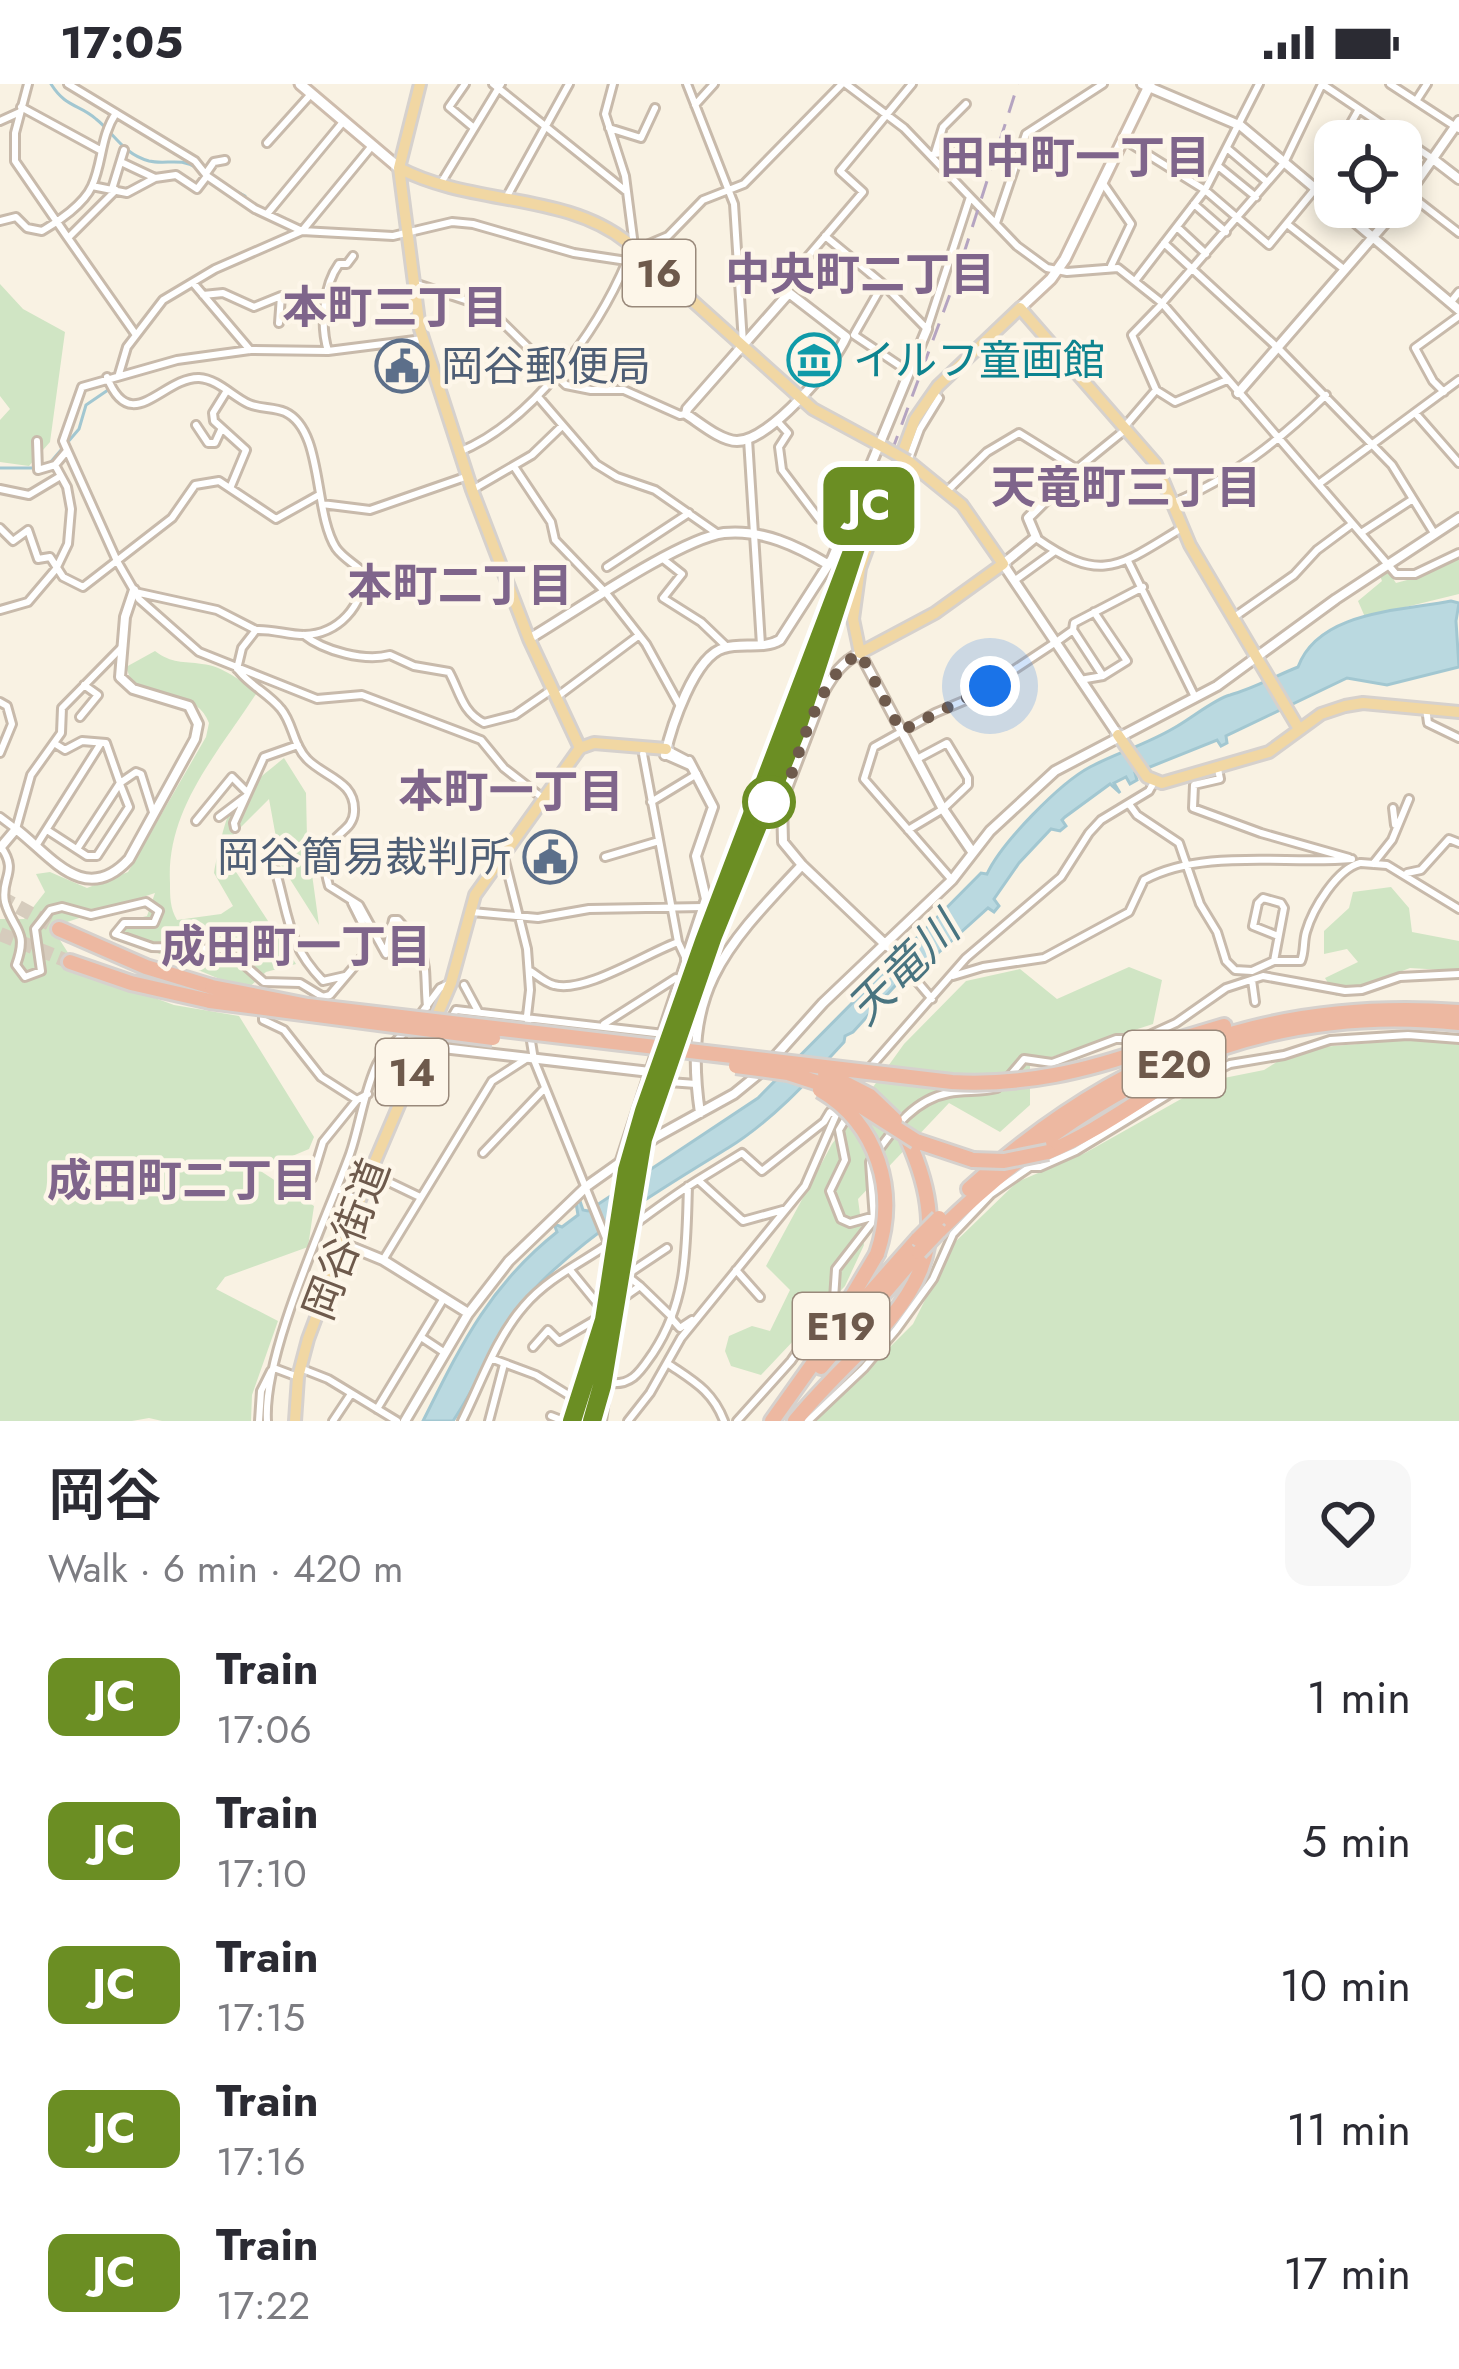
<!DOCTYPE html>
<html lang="en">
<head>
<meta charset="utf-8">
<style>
  body { margin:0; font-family:Jost,"Noto Sans JP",sans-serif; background:#f7f7f7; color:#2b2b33; height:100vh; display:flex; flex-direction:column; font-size:45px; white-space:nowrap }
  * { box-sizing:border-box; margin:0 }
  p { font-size:39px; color:#7c7c81 }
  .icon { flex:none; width:66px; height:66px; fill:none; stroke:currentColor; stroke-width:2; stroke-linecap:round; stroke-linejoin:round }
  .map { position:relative; height:1337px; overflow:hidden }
  .drawer { display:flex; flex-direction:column; background:#fff; flex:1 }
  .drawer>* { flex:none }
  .badge { padding:0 24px; border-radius:18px; font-size:42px; line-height:78px }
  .controls { position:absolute; left:1314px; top:36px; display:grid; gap:24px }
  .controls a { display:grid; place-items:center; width:108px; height:108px; border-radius:24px; background:#fff; box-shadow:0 6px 18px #0003; font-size:60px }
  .you { position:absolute; width:60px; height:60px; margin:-30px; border:9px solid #fff; border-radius:50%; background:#1a73e8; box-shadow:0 0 0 18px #1a73e833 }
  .map>.badge { position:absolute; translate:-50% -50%; box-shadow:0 0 0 6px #fff }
  .round { display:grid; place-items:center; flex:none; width:126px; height:126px; border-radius:24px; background:#f7f7f7 }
  .head { display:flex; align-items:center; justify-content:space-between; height:204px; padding:0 48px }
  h1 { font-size:57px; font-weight:600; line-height:90px }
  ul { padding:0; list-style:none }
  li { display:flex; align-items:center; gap:36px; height:144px; padding:0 48px }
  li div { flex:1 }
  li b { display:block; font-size:45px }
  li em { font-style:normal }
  li .badge { min-width:132px; font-weight:700; text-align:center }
  .status { display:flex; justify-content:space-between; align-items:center; height:84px; padding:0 60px; background:#fff; direction:ltr }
  .status svg { height:33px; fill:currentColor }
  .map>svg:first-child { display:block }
  .green { fill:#d0e5c4 }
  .water { fill:#bad9e0; stroke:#a2c7d1; stroke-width:3 }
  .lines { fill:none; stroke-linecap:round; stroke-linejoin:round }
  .stream { stroke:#a2c7d1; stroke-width:3 }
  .minor-tunnel { stroke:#d6ccbd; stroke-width:6; stroke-dasharray:6 3; stroke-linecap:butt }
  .motorway-tunnel { stroke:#d6ccbd; stroke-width:14; stroke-dasharray:14 7; stroke-linecap:butt }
  .minor-casing { stroke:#c8baab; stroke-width:12 }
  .tertiary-casing { stroke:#c8baab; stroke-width:14 }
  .secondary-casing { stroke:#cebcac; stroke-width:15 }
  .primary-casing { stroke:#d6d1cd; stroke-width:16 }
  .motorway-casing { stroke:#d6d1cd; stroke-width:20 }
  .minor { stroke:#fff; stroke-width:6 }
  .tertiary { stroke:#fff; stroke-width:8 }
  .secondary { stroke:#fff; stroke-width:9 }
  .primary { stroke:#f1d7a3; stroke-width:10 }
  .motorway { stroke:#edb8a1; stroke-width:14 }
  .rail { stroke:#b5a4c1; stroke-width:3; stroke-dasharray:18 12; stroke-linecap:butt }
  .primary-bridge-casing { stroke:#d6d1cd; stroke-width:16; stroke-linecap:butt }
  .motorway-bridge-casing { stroke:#d6d1cd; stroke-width:20; stroke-linecap:butt }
  .primary-bridge { stroke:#f1d7a3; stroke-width:10 }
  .motorway-bridge { stroke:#edb8a1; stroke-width:14 }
  .line-casing { stroke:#fff; stroke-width:27 }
  .line { stroke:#6b8e23; stroke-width:18 }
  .walk { stroke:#6e5a4c; stroke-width:12; stroke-dasharray:0 21.6 }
  .stop-dot { fill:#fff; stroke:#6b8e23; stroke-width:6 }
  .labels { text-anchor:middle; stroke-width:9; stroke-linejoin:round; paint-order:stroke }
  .shield { fill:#fdf6e9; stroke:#99897b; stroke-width:3 }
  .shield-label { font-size:39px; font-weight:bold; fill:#6e5a4c }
  .culture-label { font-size:42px; fill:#0d838f; stroke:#fdf6e9; text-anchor:start }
  .service-label { font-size:42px; fill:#4e5e75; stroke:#fdf6e9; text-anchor:start }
  .street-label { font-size:42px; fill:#6e5a4c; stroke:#fdf6e9 }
  .neighbourhood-label { font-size:45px; font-weight:bold; fill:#7f658b; stroke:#fdf6e9 }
  .water-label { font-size:45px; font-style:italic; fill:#497480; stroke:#fdf6e9 }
</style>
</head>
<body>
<div class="status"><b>17:05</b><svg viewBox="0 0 49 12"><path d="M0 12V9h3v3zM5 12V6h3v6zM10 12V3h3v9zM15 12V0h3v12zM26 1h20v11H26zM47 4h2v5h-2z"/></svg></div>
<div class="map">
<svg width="1459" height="1337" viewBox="0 0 1459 1337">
  <rect width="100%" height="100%" fill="#f9f2e3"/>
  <path class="green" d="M0,200l23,25 42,23 -15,110 -21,24 -29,-4v-42l10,-11 -10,-13z
    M1459,473v37l-94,23 -7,-16 24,-20 -2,-5 7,-6 9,13 26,-7z
    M155,567c17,13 28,10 47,13 22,2 38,18 56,27 -39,61 -92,117 -88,192 0,14 0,25 7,37l44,-6 12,-8 -19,-33c15,-72 13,-69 70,-115l22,35 1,45 12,87 -38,-60 -12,-66 -35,35 -9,21 71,109 -30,8 -20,18 -134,-56 5,-11 30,-7 8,-23 -94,31 -5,10 16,25 -2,8 104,38 65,11 75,121 -5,12 -50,21 55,36 -6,41 -83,30 -9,12 62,32 -26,74 -1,26h-89l-13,-3 -17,3h-132v-502h24l21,-27 -9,-18 14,-2 37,16 41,-16 78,-135 3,-14c-11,-30 -50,-29 -77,-40l-6,-16z
    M1391,803l18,21 3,24 47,9v30l-49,-3 -74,28 -11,-18 33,-16 -11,-13 -23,5v-23l25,-23 4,-16z
    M1129,883l33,13 -9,44 -123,40v41l-30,27 -51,-29 -91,96 6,46 -19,41 -84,89 -30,-9 -6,-15 4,-15 23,-10 18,5 20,-41 -24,-24 66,-122 72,-100 62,-63 54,-12 37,30z
    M1431,954l28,7v376h-643l97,-97 40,-80 64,-62 68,-29 112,-63 27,-12 40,-8 33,-21z"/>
  <path class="water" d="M1451,517l8,2 -3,18 3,46 -72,18 -40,-7 -121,58 1,7 -6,3 -4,-6 -82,33 2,7 -7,4 -4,-7 -12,6 6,10 -10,-9 -45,33 -3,3 4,6 -6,5 -9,-2 -32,34 -25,36 5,7 -5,6 -6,-4 -71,64 -13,4 -51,56 -8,4 -1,6c-34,37 -72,79 -116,106 -65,40 -130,78 -186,133 -41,40 -57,93 -89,140h-30c38,-76 66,-135 134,-189l-3,-8 8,3 16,-12 -2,-12 4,-2 3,9 5,1 170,-113 223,-225 6,1c14,-31 73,-91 103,-107 27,-14 57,-23 84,-39 15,-8 42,-30 56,-33 23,-6 45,-19 68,-28 21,-57 105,-56 153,-66z"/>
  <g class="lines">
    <path class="stream" d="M51,0c15,24 28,20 45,35 19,15 27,35 53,42 17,4 31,-4 48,7
      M225,101l20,11
      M49,380l30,-35 7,-24 22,-15
      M0,384h34"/>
    <path class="minor-tunnel" d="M653,991l16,7"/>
    <path class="motorway-tunnel" d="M0,813l59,32
      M0,850l70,28"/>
    <g class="minor-casing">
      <path id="minor" d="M28,0l-13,49v28l53,77
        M68,0l127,77 12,15 48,33 47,22 91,5 59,-14 21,2 101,29 53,8
        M465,0l-16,23 25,21
        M493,0l134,108
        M613,0l-8,30 20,62 9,70
        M687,0l47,120 9,139
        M846,0l58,44 113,118 30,22 20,4 51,-4 44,35 234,271h19l44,-21
        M1322,0l111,75
        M1390,0l69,45
        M1416,17l11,-17
        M695,21l19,-21
        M21,23l79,43
        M0,37l20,-9
        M609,44l32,10 14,-30
        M1123,55l82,51 64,55 46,-56 20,-37
        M1341,57l18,-32
        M267,59l44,-49
        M1228,65l39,33
        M935,69l8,-26 23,-23
        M934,70l51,-7
        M121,78l34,16
        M1218,82l38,31
        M207,88l7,-10 11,-2
        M1102,98l29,42 -20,42
        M441,99l60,-99
        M92,102l35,7 28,-15 21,-3 21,14 10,-13
        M112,105l12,-39
        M116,106l-48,48 68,97
        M1409,110l50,39
        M506,114l63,-114
        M1194,120l32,28
        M267,130l76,-92
        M0,137l16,-4 11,11 15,3c16,-9 42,-27 50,-45 11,-24 8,-49 24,-73
        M996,139l30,-89 77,-50
        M1287,140l58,46
        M1177,143l29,27
        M825,152l58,48 44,45 43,-132
        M1164,159l114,105 114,117 42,68
        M635,166l33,-14 35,-36 41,-16 98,-100
        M1135,197l70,-91 54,-106
        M414,199l63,21 19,12 70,69 25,5h33l56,25 6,-1
        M194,200l56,66
        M789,209l-2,-12 76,-89 -23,-21 72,-87
        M203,211l20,-2 31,14 27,-11 -2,27
        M1163,218l121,-139 38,-79
        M1163,219l-31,32 24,55 19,12 52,-22
        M1450,219l9,-11
        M855,249l28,-49
        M854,251l55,37
        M423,255l-95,12 -78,-1 -73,10 -95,27 -19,54 54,120 22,38 60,53 118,47 45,-4 119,45 23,28 40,31
        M328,267c-8,-26 -5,-65 11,-87h8l6,-8
        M119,290l8,-27 36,-47 52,-31 87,-38 69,-84
        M107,293c24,61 56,0 92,1 19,1 34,19 50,26 12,5 24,3 36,8 39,18 28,100 51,136 7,10 19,16 28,25 -1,33 -25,61 -60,62 -16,0 -32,-6 -48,-5l-14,18 -5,21
        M226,308l-13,21 1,8 32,29 -15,36
        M1444,308l-11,-11 -18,-33 44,-32
        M539,314l57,66 21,13 38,13 63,44
        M1416,330l43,49
        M778,338l10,11 -9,14 3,23 37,49 19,-12 14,3
        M196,341l12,18h7l6,-13
        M1126,341l30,-35
        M748,355l13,206
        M37,357l1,29 17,-5
        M459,368c73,-30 138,-120 168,-191
        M910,372l10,-27 19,-31 -6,-6
        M515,384l36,54 4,18 51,53 40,51 34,62
        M1320,399l139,-103
        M0,405l29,6 30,-18
        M472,406l60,-35 29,-28
        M948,406l39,-38 32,-19 58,36 48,-39
        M1173,419c59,-25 107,-63 153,-108
        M322,420l48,6 98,-34
        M0,444l13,13 15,-11 10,29 12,-2 13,20 20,10 89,-69 23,-33 24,-4 57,38 41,-23
        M1361,449l52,-34
        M1036,454c66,47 83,28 146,-10
        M872,458l6,-3 27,-72
        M663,475l19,15 -19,24 38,24 26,25
        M1128,477l67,136
        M607,483l82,-54
        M1014,497l41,-30
        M135,508l82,18 39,20
        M0,526l28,-8 28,-33 12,-25 3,-35 -4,-22 -12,-22 11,-13
        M1233,534l61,-43 23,-25 35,-26
        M1073,546l30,46 24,-15 -33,-49
        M304,551c20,16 61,27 86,20l24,11 35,6c11,20 13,40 35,51l31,-8 36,-25
        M239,587c12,15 30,23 42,38 12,14 12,36 26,50 17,18 49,22 47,53 -1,26 -41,20 -25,74l30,19 27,49 7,-34h5c34,38 25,42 29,87
        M1080,596l23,-4
        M558,612l80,-60
        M0,618l7,4 5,18 -12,29
        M1426,624l2,15 31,15
        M80,633l18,-22 -14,-10
        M54,659l11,7 17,-9 24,2 14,40 16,-11 5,2 12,38
        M666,665l23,12
        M665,671l25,11
        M1218,685l2,10 -26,6 -1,23 68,25 88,25
        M651,718l46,-28
        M1129,720l8,11 42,28 21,61 17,28 9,29 9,9 17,1 22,-10h27c4,-10 2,-19 5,-29 7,-24 31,-63 54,-69
        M1393,724l2,17
        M0,733l16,12 15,-54 30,-42 1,-25 61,-62
        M219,733l25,-19
        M196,737l36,-44 15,15
        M235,744l-1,-5 30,-66 34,-12
        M47,746l40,26h10l32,-49 -9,-23
        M908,746l35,-21 25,-24v-7l-21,-35 -30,16
        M36,762l65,-103
        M1,763c18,25 -1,31 4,55 8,29 24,27 11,63l9,12 16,-6 -6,-42 15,-19 12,-3 29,8 55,-13 13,9 -5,12h-30l-9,11 37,13 69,2 10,4 33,29 36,1 23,14 7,-2 34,-40 -2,-32 -10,-20
        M77,765l43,-66
        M504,773l23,92 3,41 -3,26 7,44 76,188 -18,103 -26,70
        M605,773l54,-16
        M1361,779l26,2 72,44
        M1373,780l19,-24 17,-41
        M275,785c14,47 12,75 48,112l22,-5
        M1407,789l14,-3 28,-31 10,4
        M952,796l-88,-101 10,-32 61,-34 38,-16 86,-57 14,-10 1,-7 69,-36
        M472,828l66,6 51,-9 114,-2
        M888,863l44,52
        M1274,877l10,-53 -3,-5 -18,-5 -5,5 -5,23 25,10
        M529,886c8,5 16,13 25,15 30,9 93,-32 124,-43
        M953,892l30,-9 61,-9 85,-46 15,-32c59,-32 143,-15 208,-21
        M1252,896l3,22
        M464,901l14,26
        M263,926v10l21,10 37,47 36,23 11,-6
        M417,935l23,-31 11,-5
        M449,938l7,-12 208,24
        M604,940l72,-46 6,2
        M1007,995l17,-20 28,4 64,-24h25l35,-16 50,-35 37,-12 82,15 17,-1 38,-13 59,-3
        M669,998l27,2
        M853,1003l113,-129 95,-81 28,-44 12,-13 48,-29 5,-9
        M849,1029l-10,17 6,30 -15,31 11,28 9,4 25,-7
        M483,1069l61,-64
        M620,1076l66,-201 -8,-17 -35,-188
        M370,1089l50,24
        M312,1094l11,-36 34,-42
        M698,1096l44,-27 20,18 62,-49 6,-10 5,2
        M337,1104l22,13
        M383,1176l109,-179 34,-22
        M570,1186l31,38
        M736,1186l24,27
        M628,1190l39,-26
        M640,1202l32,31
        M620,1216l20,-14 -16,-13
        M672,1235l8,9 12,-8
        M421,1253l24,16
        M533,1263l15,-17 11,11 41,-24
        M493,1275l43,16 39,24
        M667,1279c26,18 45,27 57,58
        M274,1284l24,9
        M300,1284l28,11 69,42
        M609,1299c24,3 32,-13 44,-30 35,-53 33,-106 35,-167
        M377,1325l67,-111
        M551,1332l13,5
        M259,1337l2,-30 10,-20
        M267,1337c-4,-68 58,-199 83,-267 10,-29 14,-63 27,-90 8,-15 20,-23 31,-35
        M333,1337l18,-27
        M462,1337c19,-38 34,-83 62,-115 23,-27 55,-42 83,-61 30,-22 59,-45 91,-65l45,41 40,-11
        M489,1337l15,-57
        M602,1337l28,-194
        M628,1337l22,-28 31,-55 124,-152 34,-78
        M737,1337l54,-60 43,-62 2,-30 38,-49 -4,-58c21,-29 41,-62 79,-69 16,-3 33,-1 48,-5
        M808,1337l56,-53 32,-38 37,-51 20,-45 38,-40 39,-27h10l36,-16 92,-56 62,-31 54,-9 46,-15 78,-5 51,4"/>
    </g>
    <g class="tertiary-casing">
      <path id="tertiary" d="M1142,0l99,42 94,79
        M1433,75l26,20
        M1401,120l58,-83
        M1337,123l122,103
        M789,209l57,44c-12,28 -76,104 -109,104 -16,0 -37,-18 -51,-27l1,-5z
        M1238,309l161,-186
        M1077,385l-49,49 8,19 -33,27 115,171
        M529,555c44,-26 150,-100 195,-106 38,-4 73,13 105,32
        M665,671c6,-27 29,-99 59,-107 18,-6 39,2 56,-8l52,-81 95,-230
        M0,764l16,-19c35,27 69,78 113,30l66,-120 3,-15 -9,-18 -56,-17 -13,-12 5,-60 9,-27
        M887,862l-85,-81 -19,-23 -1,-41 42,-110c10,-17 18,-29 36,-38l83,156 30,44
        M686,875l20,-60 -10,-43 17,-49 -24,-46
        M425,962l225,26
        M771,977l52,-58 129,-123 38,-49 65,-60 162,-85 119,-87 123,-81
        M700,1029c-18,-122 22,-163 102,-248
        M344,1160l39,16 85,53
        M405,1337l63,-107 41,-53 78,-75 69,-49 78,-43 27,-22"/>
    </g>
    <g class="secondary-casing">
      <path id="secondary" d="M300,0l99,84
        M1020,224l31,-29 14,-20 85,-175"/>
    </g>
    <g class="primary-casing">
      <path id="primary" d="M420,0l-21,84 21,161 52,161 57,149 51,109
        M399,84c72,38 166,24 228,74l186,167 72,39
        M908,377l54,44 41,59 -68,49 -75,40 -7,-34 7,-51 55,-149 23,-33 82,-78 136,156 34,81 109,184
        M1118,651l29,42 15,6 107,-31 52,-38 24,-8 18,-3 96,9
        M580,664l14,-5 72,6
        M295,1337l3,-44 10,-38 62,-166 81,-190 24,-88 105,-147"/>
    </g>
    <g class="motorway-casing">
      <path id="motorway" d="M59,845l87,38 66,20
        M70,878l61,21 79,18
        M1154,963l70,-21
        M916,1057l57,19
        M1048,1068c61,-25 110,-69 170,-96
        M969,1105c144,-131 294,-191 490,-177
        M939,1147c145,-142 312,-231 520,-208
        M845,1224l32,-54
        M821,1283l98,-115
        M772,1337l62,-87 84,-95
        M795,1337c79,-97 178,-137 113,-281"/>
    </g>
    <use href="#minor" class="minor"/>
    <use href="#tertiary" class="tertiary"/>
    <use href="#secondary" class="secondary"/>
    <use href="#primary" class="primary"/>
    <use href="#motorway" class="motorway"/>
    <path class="rail" d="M579,1337c41,-98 36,-208 68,-309l309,-834 62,-194"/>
    <g class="primary-bridge-casing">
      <path id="primary-bridge" d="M885,364l23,13"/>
    </g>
    <g class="motorway-bridge-casing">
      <path id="motorway-bridge" d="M212,903l96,19 644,76c72,4 134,-11 202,-35
        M210,917l283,37
        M736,982l52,7 43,14 85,54
        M825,989l45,23 25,24
        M820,1006c58,34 78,102 57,164
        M973,1076l31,1 44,-9
        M918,1155l21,-21
        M919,1168l20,-21"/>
    </g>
    <use href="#primary-bridge" class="primary-bridge"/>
    <use href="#motorway-bridge" class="motorway-bridge"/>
  </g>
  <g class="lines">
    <g class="line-casing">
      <path id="line" d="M572,1337l32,-101 23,-150 17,-59 60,-170 166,-437 -74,228 -83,204 -70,203 -41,247 -10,35"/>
    </g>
    <use href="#line" class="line"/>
    <path class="walk" d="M769,718l13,-1c17,-44 35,-125 78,-148l41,78 89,-45"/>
  </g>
  <defs>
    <g id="museum-ring" transform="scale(2.7)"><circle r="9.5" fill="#fdf6e9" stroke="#0f9aa8" stroke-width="1.5"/><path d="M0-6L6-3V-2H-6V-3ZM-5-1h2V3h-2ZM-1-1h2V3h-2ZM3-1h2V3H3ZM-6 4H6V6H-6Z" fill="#0f9aa8"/></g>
    <g id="civic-ring" transform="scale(2.7)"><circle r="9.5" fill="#fdf6e9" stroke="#5c6f8a" stroke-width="1.5"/><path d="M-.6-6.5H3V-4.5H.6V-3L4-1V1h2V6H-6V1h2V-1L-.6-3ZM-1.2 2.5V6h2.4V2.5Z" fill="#5c6f8a"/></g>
  </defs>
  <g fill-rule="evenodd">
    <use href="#museum-ring" x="814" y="276"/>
    <use href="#civic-ring" x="402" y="282"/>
    <use href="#civic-ring" x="550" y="773"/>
  </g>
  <circle class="stop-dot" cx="769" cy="718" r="24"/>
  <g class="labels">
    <g class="shield">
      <rect x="623" y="156" width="72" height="66" rx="9"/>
      <rect x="1123" y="947" width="102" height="66" rx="9"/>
      <rect x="376" y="955" width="72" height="66" rx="9"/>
      <rect x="793" y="1209" width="96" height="66" rx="9"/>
    </g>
    <g class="shield-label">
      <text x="659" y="203">16</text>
      <text x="1174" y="994">E20</text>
      <text x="412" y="1002">14</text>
      <text x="841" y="1256">E19</text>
    </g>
    <g class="culture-label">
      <text x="853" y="291">イルフ童画館</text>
    </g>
    <g class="service-label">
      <text x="441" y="297">岡谷郵便局</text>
      <text x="511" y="788" text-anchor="end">岡谷簡易裁判所</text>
    </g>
    <g class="street-label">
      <text transform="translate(346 1155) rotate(-69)" y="15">岡谷街道</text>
    </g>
    <g class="neighbourhood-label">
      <text x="1075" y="89">田中町一丁目</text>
      <text x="860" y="206">中央町二丁目</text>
      <text x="395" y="239">本町三丁目</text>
      <text x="1126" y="419">天竜町三丁目</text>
      <text x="460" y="517">本町二丁目</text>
      <text x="511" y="723">本町一丁目</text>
      <text x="296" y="878">成田町一丁目</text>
      <text x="182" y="1112">成田町二丁目</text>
    </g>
    <g class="water-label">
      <text transform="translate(903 884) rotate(-45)" y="16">天竜川</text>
    </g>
  </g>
</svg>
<div class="controls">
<a><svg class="icon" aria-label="locate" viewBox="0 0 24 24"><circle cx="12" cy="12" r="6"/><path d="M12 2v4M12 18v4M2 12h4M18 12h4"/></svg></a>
</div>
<div class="you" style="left:990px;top:602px"></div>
<b class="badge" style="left:869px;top:422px;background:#6b8e23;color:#fff">JC</b>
</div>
<section class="drawer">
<div class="head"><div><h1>岡谷</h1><p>Walk · 6 min · 420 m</p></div><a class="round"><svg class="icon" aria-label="heart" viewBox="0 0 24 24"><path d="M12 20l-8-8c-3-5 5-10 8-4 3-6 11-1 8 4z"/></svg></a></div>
<ul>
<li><span class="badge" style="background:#6b8e23;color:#fff">JC</span><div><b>Train</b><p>17:06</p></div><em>1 min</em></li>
<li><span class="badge" style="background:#6b8e23;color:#fff">JC</span><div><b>Train</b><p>17:10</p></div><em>5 min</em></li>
<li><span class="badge" style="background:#6b8e23;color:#fff">JC</span><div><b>Train</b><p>17:15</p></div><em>10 min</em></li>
<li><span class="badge" style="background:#6b8e23;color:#fff">JC</span><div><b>Train</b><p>17:16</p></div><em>11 min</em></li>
<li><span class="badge" style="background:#6b8e23;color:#fff">JC</span><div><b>Train</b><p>17:22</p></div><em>17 min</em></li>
</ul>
</section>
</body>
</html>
